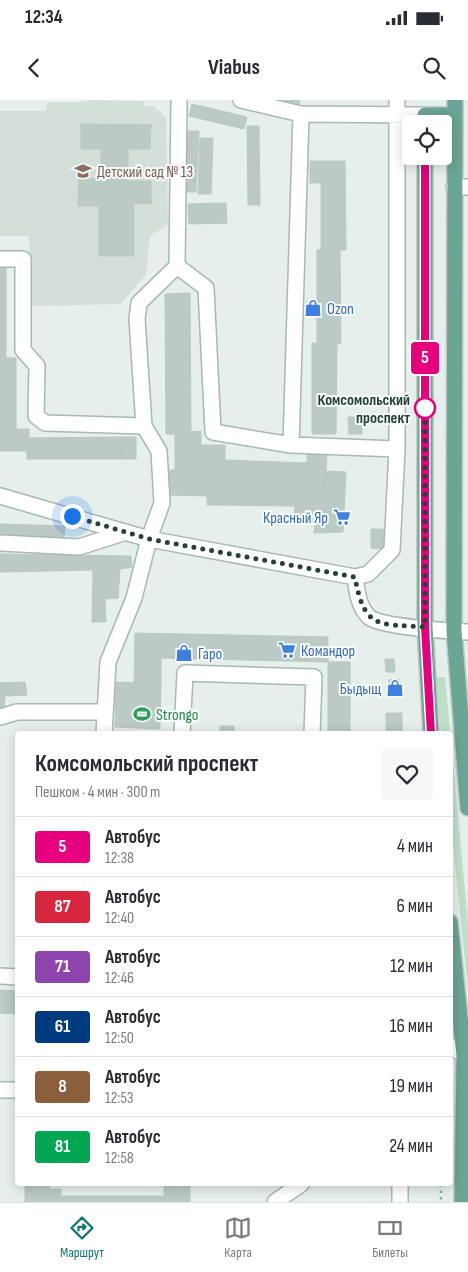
<!DOCTYPE html>
<html lang="ru">
<head>
<meta charset="utf-8">
<style>
  body { margin:0; font-family:"Sofia Sans Condensed",sans-serif; background:#f7f7f7; color:#2b2b33; height:100vh; display:flex; flex-direction:column; font-size:19px; white-space:nowrap }
  * { box-sizing:border-box; margin:0 }
  p { font-size:16px; color:#7c7c81 }
  .icon { flex:none; width:28px; height:28px; fill:none; stroke:currentColor; stroke-width:2; stroke-linecap:round; stroke-linejoin:round }
  .map { position:relative; flex:1; overflow:hidden }
  .panel { position:absolute; left:15px; top:631px; width:438px; height:455px; display:flex; flex-direction:column; background:#fff; border-radius:5px; box-shadow:0 2px 12px #0003 }
  .panel>* { flex:none }
  .badge { padding:0 10px; border-radius:4px; font-size:18px; line-height:32px }
  .buttons { position:absolute; left:402px; top:15px; display:grid; gap:10px }
  .buttons a { display:grid; place-items:center; width:50px; height:50px; border-radius:5px; background:#fff; box-shadow:0 2px 12px #0003; font-size:25px }
  .you { position:absolute; width:25px; height:25px; margin:-12px; border:4px solid #fff; border-radius:50%; background:#1a73e8; box-shadow:0 0 0 8px #1a73e833 }
  .map>.badge { position:absolute; translate:-50% -50%; box-shadow:0 0 0 2px #fff }
  .round { display:grid; place-items:center; flex:none; width:52px; height:52px; border-radius:5px; background:#f7f7f7 }
  .head { display:flex; align-items:center; justify-content:space-between; height:85px; padding:0 20px }
  h1 { font-size:24px; font-weight:700; line-height:38px }
  ul { padding:0; list-style:none }
  li { display:flex; align-items:center; gap:15px; height:60px; padding:0 20px; border-top:1px solid #e1e1e2 }
  li div { flex:1 }
  li b { display:block; font-size:19px }
  li em { font-style:normal }
  li .badge { min-width:55px; font-weight:700; text-align:center }
  .status { display:flex; justify-content:space-between; align-items:center; height:35px; padding:0 25px; background:#fff; direction:ltr }
  .status svg { height:14px; fill:currentColor }
  header { display:flex; justify-content:space-between; align-items:center; height:65px; padding:0 20px; background:#fff; font-size:22px; font-weight:700 }
  .tabs { display:flex; justify-content:space-around; align-items:center; height:70px; border-top:1px solid #e1e1e2; background:#fff; font-size:14px; color:#7c7c81 }
  .tabs a { display:grid; justify-items:center; gap:2px }
  .tabs .on { color:#0f766e }
  .map>svg:first-child { display:block }
  .built { fill:#d4dfda }
  .green { fill:#bfe0c8 }
  .building { fill:#bbcac4; stroke:#b8c9c2 }
  .lines { fill:none; stroke-linecap:round; stroke-linejoin:round }
  .minor-casing { stroke:#a8b8b2; stroke-width:18 }
  .major-casing { stroke:#c2cac8; stroke-width:18 }
  .path { stroke:#86b3a5; stroke-width:2.5; stroke-dasharray:2.5 4; stroke-linecap:butt }
  .minor { stroke:#fff; stroke-width:15 }
  .major { stroke:#6aa596; stroke-width:15 }
  .line-casing { stroke:#fff; stroke-width:11 }
  .line { stroke:#e6007e; stroke-width:8 }
  .walk { stroke:#24423a; stroke-width:5; stroke-dasharray:0 9 }
  .stop-dot { fill:#fff; stroke:#e6007e; stroke-width:2.5 }
  .labels { text-anchor:middle; stroke-width:4; stroke-linejoin:round; paint-order:stroke }
  .education-label { font-size:16px; fill:#785e54; stroke:#f7fbf9; text-anchor:start }
  .shop-label { font-size:16px; fill:#366cbe; stroke:#f7fbf9; text-anchor:start }
  .stop-label { font-size:16px; font-weight:bold; fill:#24423a; stroke:#f7fbf9; text-anchor:end }
  .leisure-label { font-size:16px; fill:#27864d; stroke:#f7fbf9; text-anchor:start }
</style>
</head>
<body>
<div class="status"><b>12:34</b><svg viewBox="0 0 49 12"><path d="M0 12V9h3v3zM5 12V6h3v6zM10 12V3h3v9zM15 12V0h3v12zM26 1h20v11H26zM47 4h2v5h-2z"/></svg></div>
<header><svg class="icon" aria-label="back" viewBox="0 0 24 24"><path d="M15 5l-7 7 7 7"/></svg>Viabus<svg class="icon" aria-label="search" viewBox="0 0 24 24"><circle cx="10" cy="10" r="6"/><path d="M15 15l6 6"/></svg></header>
<div class="map">
<svg width="468" height="1102" viewBox="0 0 468 1102">
  <rect width="100%" height="100%" fill="#e6efeb"/>
  <path class="built" d="M87,0l57,1v5h9l13,11 2,107 -18,12 -4,38 -25,30 -89,2 -3,-70h-29v-125h46l1,-9h40z"/>
  <path class="green" d="M435,577h10l23,246v67l-18,-175v-81h-9z"/>
  <path class="building" d="M284,0h16l-1,5 -16,-2z
    M192,4l55,13 -3,12 -55,-13z
    M81,24l70,1 -1,24h-22v32h23v23l-17,-1v53h-35v-50h-21l1,-28 22,1v-30h-20z
    M247,26h12l1,79h-12z
    M185,31h14l-3,61h-13z
    M200,38h13l-2,56h-13z
    M310,61h35l1,89h-6l1,93 -4,1 -1,90h-24v-91h5v-93l4,-1v-66h-11z
    M226,103l1,20 -38,1 -1,-20z
    M0,167h6v91h10v71h13v9l92,-1 1,22h-95v-8h-27z
    M190,193l1,139 10,-1v14h24v15l82,3v-9h20l-2,34 -101,-4v-15h-49v-35h-9l-1,-140z
    M348,317h14v17h-13z
    M121,337h15v22h-14z
    M175,369h49v15l101,4 1,-17 20,1 -3,60 -29,1 1,-10 -21,-6 1,-11 -88,-1v-9l-38,-1v-24z
    M0,424l65,2 -1,13 -64,-2z
    M371,429h13l-1,20 -12,-1z
    M0,454l131,2 1,11 -12,2 -2,29 -13,1 1,23h-14l1,-52 -93,2z
    M135,533l193,4v25l-167,-4v26l-27,-1z
    M385,559h9l1,13h-9z
    M328,562h22v72h-22z
    M399,579l1,17 -10,1 -1,-17z
    M25,582l2,13 -22,1 -1,12h-4v-25z
    M116,582l45,2 -1,45 -45,-2z
    M386,613h16v21h-16z
    M220,626h14v8h-14z
    M0,890l18,1v23l-18,-1z
    M25,1084h24v5h12v7h103v-12h26v18h-165z"/>
  <g class="lines">
    <g class="minor-casing">
      <path id="minor" d="M241,0l60,14 124,1
        M454,87h14
        M0,159h23v91l14,16 -1,50 9,7 99,3
        M177,166l29,22 7,144 78,13 10,-331
        M291,345l106,4
        M0,396l149,43 206,38c2,14 3,29 14,40 11,10 81,14 99,15
        M0,443l79,4 47,-15
        M355,477l13,-3 24,-24 5,-101v-349
        M0,617l17,-5h88
        M104,634l4,-72 26,-64 15,-59 13,-36 -3,-52 -15,-25 -7,-107 2,-16 38,-37 2,-166
        M182,634l3,-61 129,4 -2,57
        M0,876l18,1
        M450,946l14,9
        M0,990h18
        M400,1084v18
        M275,1102l26,-18"/>
    </g>
    <g class="major-casing">
      <path id="major" d="M455,0l-1,531 14,177
        M425,15h30
        M425,56v471l6,107
        M450,822l14,133 -2,147"/>
    </g>
    <path class="path" d="M441,1084v18"/>
    <use href="#minor" class="minor"/>
    <use href="#major" class="major"/>
  </g>
  <g class="lines">
    <g class="line-casing">
      <path id="line" d="M425,56v471l6,107"/>
    </g>
    <use href="#line" class="line"/>
    <path class="walk" d="M72,416l77,23 206,38c9,52 23,47 70,50v-219"/>
  </g>
  <defs>
    <g id="school-bare" transform="scale(1.35)"><path d="M0-5L7-2L0 1L-7-2ZM-4 1L0 2.5L4 1V4Q0 6-4 4Z" fill="#8d6e63" stroke="#f7fbf9" stroke-width="2.5" paint-order="stroke"/></g>
    <g id="shop-bare" transform="scale(1.35)"><path d="M-5-2.5h2.3a2.7 3.5 0 0 1 5.4 0H5L5.5 6h-11ZM-1.5-2.5h3a1.5 2.3 0 0 0-3 0Z" fill="#3f7fe0" stroke="#f7fbf9" stroke-width="2.5" paint-order="stroke"/></g>
    <g id="supermarket-bare" transform="scale(1.35)"><path d="M-6-5.5h2.5l.6 2H6L4.5 2H-2.5L-4.4-4H-6ZM-1.5 3.2a1.3 1.3 0 1 0 .1 0ZM3 3.2a1.3 1.3 0 1 0 .1 0Z" fill="#3f7fe0" stroke="#f7fbf9" stroke-width="2.5" paint-order="stroke"/></g>
    <g id="stadium-bare" transform="scale(1.35)"><path d="M0-5a6.5 5 0 1 0 0 10a6.5 5 0 1 0 0-10ZM-3.5-1.8h7v3.6h-7Z" fill="#2e9e5b" stroke="#f7fbf9" stroke-width="2.5" paint-order="stroke"/></g>
  </defs>
  <g fill-rule="evenodd">
    <use href="#school-bare" x="83" y="71"/>
    <use href="#shop-bare" x="313" y="208"/>
    <use href="#supermarket-bare" x="342" y="417"/>
    <use href="#supermarket-bare" x="287" y="550"/>
    <use href="#shop-bare" x="184" y="553"/>
    <use href="#shop-bare" x="395" y="588"/>
    <use href="#stadium-bare" x="142" y="614"/>
  </g>
  <circle class="stop-dot" cx="425" cy="308" r="10"/>
  <g class="labels">
    <g class="education-label">
      <text x="97" y="77">Детский сад № 13</text>
    </g>
    <g class="shop-label">
      <text x="327" y="214">Ozon</text>
      <text x="328" y="423" text-anchor="end">Красный Яр</text>
      <text x="301" y="556">Командор</text>
      <text x="198" y="559">Гаро</text>
      <text x="381" y="594" text-anchor="end">Быдыщ</text>
    </g>
    <g class="stop-label">
      <text x="410" y="305">Комсомольский<tspan x="410" dy="18">проспект</tspan></text>
    </g>
    <g class="leisure-label">
      <text x="156" y="620">Strongo</text>
    </g>
  </g>
</svg>
<div class="buttons">
<a><svg class="icon" aria-label="locate" viewBox="0 0 24 24"><circle cx="12" cy="12" r="6"/><path d="M12 2v4M12 18v4M2 12h4M18 12h4"/></svg></a>
</div>
<div class="you" style="left:72px;top:416px"></div>
<b class="badge" style="left:425px;top:258px;background:#e6007e;color:#fff">5</b>
<section class="panel">
<div class="head"><div><h1>Комсомольский проспект</h1><p>Пешком · 4 мин · 300 m</p></div><a class="round"><svg class="icon" aria-label="heart" viewBox="0 0 24 24"><path d="M12 20l-8-8c-3-5 5-10 8-4 3-6 11-1 8 4z"/></svg></a></div>
<ul>
<li><span class="badge" style="background:#e6007e;color:#fff">5</span><div><b>Автобус</b><p>12:38</p></div><em>4 мин</em></li>
<li><span class="badge" style="background:#d7263d;color:#fff">87</span><div><b>Автобус</b><p>12:40</p></div><em>6 мин</em></li>
<li><span class="badge" style="background:#8e44ad;color:#fff">71</span><div><b>Автобус</b><p>12:46</p></div><em>12 мин</em></li>
<li><span class="badge" style="background:#003b80;color:#fff">61</span><div><b>Автобус</b><p>12:50</p></div><em>16 мин</em></li>
<li><span class="badge" style="background:#8b5e3c;color:#fff">8</span><div><b>Автобус</b><p>12:53</p></div><em>19 мин</em></li>
<li><span class="badge" style="background:#00a651;color:#fff">81</span><div><b>Автобус</b><p>12:58</p></div><em>24 мин</em></li>
</ul>
</section>
</div>
<nav class="tabs">
<a class="on"><svg class="icon" aria-label="directions" viewBox="0 0 24 24"><path d="M12 3l9 9-9 9-9-9zM9 14v-3h6M13 9l2 2-2 2"/></svg>Маршрут</a>
<a><svg class="icon" aria-label="map" viewBox="0 0 24 24"><path d="M3 6l6-2 6 2 6-2v14l-6 2-6-2-6 2zM9 4v14M15 6v14"/></svg>Карта</a>
<a><svg class="icon" aria-label="tickets" viewBox="0 0 24 24"><path d="M3 7h18v10H3zM15 7v10"/></svg>Билеты</a>
</nav>
</body>
</html>
